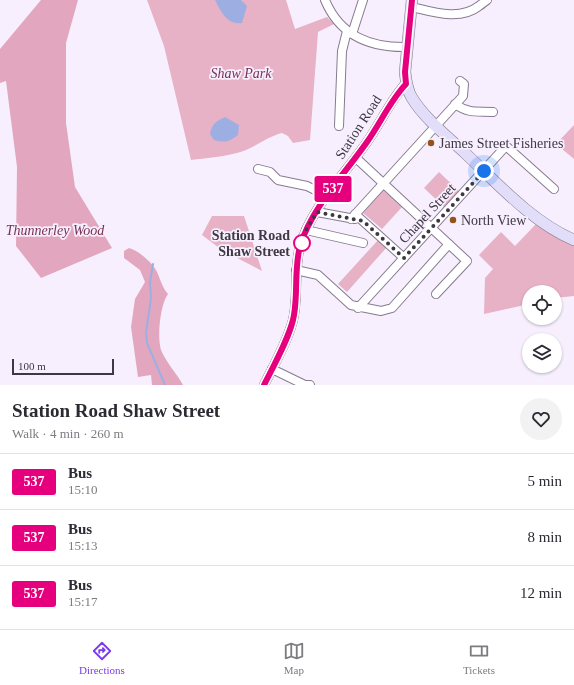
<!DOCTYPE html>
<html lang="en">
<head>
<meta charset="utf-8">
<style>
  body { margin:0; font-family:Georgia,serif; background:#f2f2f3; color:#2b2b33; height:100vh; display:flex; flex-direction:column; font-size:15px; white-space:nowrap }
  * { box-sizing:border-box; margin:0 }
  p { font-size:13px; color:#7c7c81 }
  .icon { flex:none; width:22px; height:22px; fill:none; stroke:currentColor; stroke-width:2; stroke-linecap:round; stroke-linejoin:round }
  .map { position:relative; height:385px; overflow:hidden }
  .details { display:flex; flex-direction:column; background:#fff; flex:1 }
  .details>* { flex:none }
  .badge { padding:0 8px; border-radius:3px; font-size:14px; line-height:26px }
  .fabs { position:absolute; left:522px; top:285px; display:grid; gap:8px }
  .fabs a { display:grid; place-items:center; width:40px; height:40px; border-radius:50%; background:#fff; box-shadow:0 1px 3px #0004; font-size:20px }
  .scale { position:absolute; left:12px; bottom:10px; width:102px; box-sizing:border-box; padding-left:4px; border:2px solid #3d3842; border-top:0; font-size:11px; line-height:14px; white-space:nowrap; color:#3d3842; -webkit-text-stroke:3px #f7effe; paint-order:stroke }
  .you { position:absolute; width:20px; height:20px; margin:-10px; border:3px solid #fff; border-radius:50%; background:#1a73e8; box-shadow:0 0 0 6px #1a73e833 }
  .map>.badge { position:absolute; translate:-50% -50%; box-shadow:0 0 0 2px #fff }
  .round { display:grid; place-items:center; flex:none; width:42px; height:42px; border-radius:21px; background:#f2f2f3 }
  .headline { display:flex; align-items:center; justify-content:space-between; height:68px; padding:0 12px }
  h1 { font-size:19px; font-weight:600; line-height:30px }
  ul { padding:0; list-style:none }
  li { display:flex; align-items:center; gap:12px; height:56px; padding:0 12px; border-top:1px solid #e1e1e2 }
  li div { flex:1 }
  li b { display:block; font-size:15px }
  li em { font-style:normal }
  li .badge { min-width:44px; font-weight:700; text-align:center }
  .menu { display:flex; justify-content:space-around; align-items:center; height:56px; border-top:1px solid #e1e1e2; background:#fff; font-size:11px; color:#7c7c81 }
  .menu a { display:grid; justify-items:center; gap:2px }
  .menu .selected { color:#7c3aed }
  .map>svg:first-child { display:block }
  .green { fill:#e7b1c6 }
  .forest { fill:#e2a7be }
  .water { fill:#9dafe2 }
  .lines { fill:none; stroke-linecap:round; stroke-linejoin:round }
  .stream { stroke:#9dafe2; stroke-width:2 }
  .minor-casing { stroke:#877a90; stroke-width:10 }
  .tertiary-casing { stroke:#877a90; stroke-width:10 }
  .secondary-casing { stroke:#877a90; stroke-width:12 }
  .minor { stroke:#fff; stroke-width:8 }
  .tertiary { stroke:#fff; stroke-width:9 }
  .secondary { stroke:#e2ddf9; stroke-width:11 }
  .line-casing { stroke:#fff; stroke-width:9 }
  .line { stroke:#e6007e; stroke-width:6 }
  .walk { stroke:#3d3842; stroke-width:4; stroke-dasharray:0 7.2 }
  .poi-dot { fill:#92531b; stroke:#f7effe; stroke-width:1.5 }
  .stop-dot { fill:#fff; stroke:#e6007e; stroke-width:2 }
  .labels { text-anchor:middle; stroke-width:3.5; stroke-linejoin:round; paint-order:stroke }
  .park-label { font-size:14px; font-style:italic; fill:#783152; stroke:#f7effe }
  .street-label { font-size:14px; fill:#3d3842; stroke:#f7effe }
  .poi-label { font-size:14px; fill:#3d3842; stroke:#f7effe; text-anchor:start }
  .stop-label { font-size:14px; font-weight:bold; fill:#3d3842; stroke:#f7effe; text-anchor:end }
</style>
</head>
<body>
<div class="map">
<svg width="574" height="385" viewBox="0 0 574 385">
  <rect width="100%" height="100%" fill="#f7effe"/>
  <path class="green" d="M147,0h139l9,29 32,-12 7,7 -16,8 -8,108 -17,3 -5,-7 -6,-3c-16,4 -29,16 -45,20 -15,4 -31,5 -46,7l-27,-114z
    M574,125v34l-18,-15z
    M439,172l20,19 -15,16 -20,-19z
    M383,190l19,17 -20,22 -19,-16z
    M212,216h32l18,55 -40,-21 -20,-15z
    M536,224l18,12 20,9v51l-19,2v-6h-26v12l-45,10 1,-36 8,-9 -14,-14 22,-23 14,14z
    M379,239l8,8 -40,45 -9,-8z"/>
  <path class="forest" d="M41,0h37l-12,43v80l9,64 37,61 -71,30 -25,-32 1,-79 -11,-86 -6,2v-34z
    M129,248c10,3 24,15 28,24 4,9 5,15 11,22 -8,11 -11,43 -7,56 5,12 16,24 22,35h-31l-1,-10 -13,2 -7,-50 4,-28 10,-17 -5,-12 -16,-12v-7z"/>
  <path class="water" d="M215,0h26l6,6 -5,17c-15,2 -21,-11 -27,-23z
    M225,117l14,8 -1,10c-9,7 -13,8 -24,5l-4,-6c2,-10 6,-13 15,-17z"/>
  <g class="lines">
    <path class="stream" d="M153,264l-3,18 1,16 -5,35 1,10 18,42"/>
    <g class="minor-casing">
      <path id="minor" d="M325,0c15,36 45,48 83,47
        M412,7c21,5 48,14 67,-1 3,-2 5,-4 8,-6
        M352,34l11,-34
        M455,104c14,10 22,7 38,8
        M339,126l3,-75 5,-20
        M356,158l111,103 -31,33
        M258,169l12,3 8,8 29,6 20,10
        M317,212l38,7
        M355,214l49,44
        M351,219l112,-123 1,-12 -4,-3
        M306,230l57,13
        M296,270l22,5 33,30 30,6 11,-3 57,-64
        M358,308l148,-162 48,43
        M272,369l33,16h5"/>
    </g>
    <g class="tertiary-casing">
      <path id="tertiary" d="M264,385c9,-18 27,-50 30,-70 4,-23 0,-46 6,-69 11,-38 45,-72 67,-104 14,-20 23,-41 39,-59"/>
    </g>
    <g class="secondary-casing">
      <path id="secondary" d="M412,0l-7,72c1,9 2,18 7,26 13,21 35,38 53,55 33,31 67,69 109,87"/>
    </g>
    <use href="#minor" class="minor"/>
    <use href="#tertiary" class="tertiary"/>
    <use href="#secondary" class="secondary"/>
  </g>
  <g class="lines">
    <g class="line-casing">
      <path id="line" d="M264,385c9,-18 27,-50 30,-70 4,-23 0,-46 6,-69 12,-39 44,-71 67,-104 14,-20 23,-41 39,-58l-1,-12 7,-72"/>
    </g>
    <use href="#line" class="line"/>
    <path class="walk" d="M302,243l-2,3 6,-16 11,-18 46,9 41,37 80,-87"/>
  </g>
  <g class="poi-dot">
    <circle cx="431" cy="143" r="4"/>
    <circle cx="453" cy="220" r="4"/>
  </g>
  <circle class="stop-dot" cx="302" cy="243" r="8"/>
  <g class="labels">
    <g class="park-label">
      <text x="241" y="78">Shaw Park</text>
      <text x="55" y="235">Thunnerley Wood</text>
    </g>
    <g class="street-label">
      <text transform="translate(358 127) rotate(-57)" y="5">Station Road</text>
      <text transform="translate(427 213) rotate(-47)" y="5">Chapel Street</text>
    </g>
    <g class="poi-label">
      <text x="439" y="148">James Street Fisheries</text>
      <text x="461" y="225">North View</text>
    </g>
    <g class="stop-label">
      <text x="290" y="240">Station Road<tspan x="290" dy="16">Shaw Street</tspan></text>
    </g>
  </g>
</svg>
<div class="fabs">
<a><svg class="icon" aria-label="locate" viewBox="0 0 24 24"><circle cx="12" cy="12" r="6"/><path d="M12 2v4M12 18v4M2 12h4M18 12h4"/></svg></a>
<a><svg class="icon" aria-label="layers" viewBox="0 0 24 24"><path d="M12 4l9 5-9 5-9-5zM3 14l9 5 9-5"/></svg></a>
</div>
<div class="scale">100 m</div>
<div class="you" style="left:484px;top:171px"></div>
<b class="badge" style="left:333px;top:189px;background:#e6007e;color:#fff">537</b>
</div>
<section class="details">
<div class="headline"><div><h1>Station Road Shaw Street</h1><p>Walk · 4 min · 260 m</p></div><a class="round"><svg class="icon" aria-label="heart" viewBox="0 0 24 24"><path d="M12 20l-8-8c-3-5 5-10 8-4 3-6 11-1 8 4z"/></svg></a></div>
<ul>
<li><span class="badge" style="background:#e6007e;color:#fff">537</span><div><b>Bus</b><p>15:10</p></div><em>5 min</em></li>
<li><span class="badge" style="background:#e6007e;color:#fff">537</span><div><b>Bus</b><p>15:13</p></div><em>8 min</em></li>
<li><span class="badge" style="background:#e6007e;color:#fff">537</span><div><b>Bus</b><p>15:17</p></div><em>12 min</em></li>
</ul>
</section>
<nav class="menu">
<a class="selected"><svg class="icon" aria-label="directions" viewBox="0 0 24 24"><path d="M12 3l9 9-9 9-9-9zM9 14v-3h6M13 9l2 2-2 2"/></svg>Directions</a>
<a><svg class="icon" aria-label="map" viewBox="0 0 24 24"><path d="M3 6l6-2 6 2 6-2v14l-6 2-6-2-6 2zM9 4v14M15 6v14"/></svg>Map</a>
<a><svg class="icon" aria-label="tickets" viewBox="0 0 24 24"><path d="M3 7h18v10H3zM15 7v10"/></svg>Tickets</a>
</nav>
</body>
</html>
